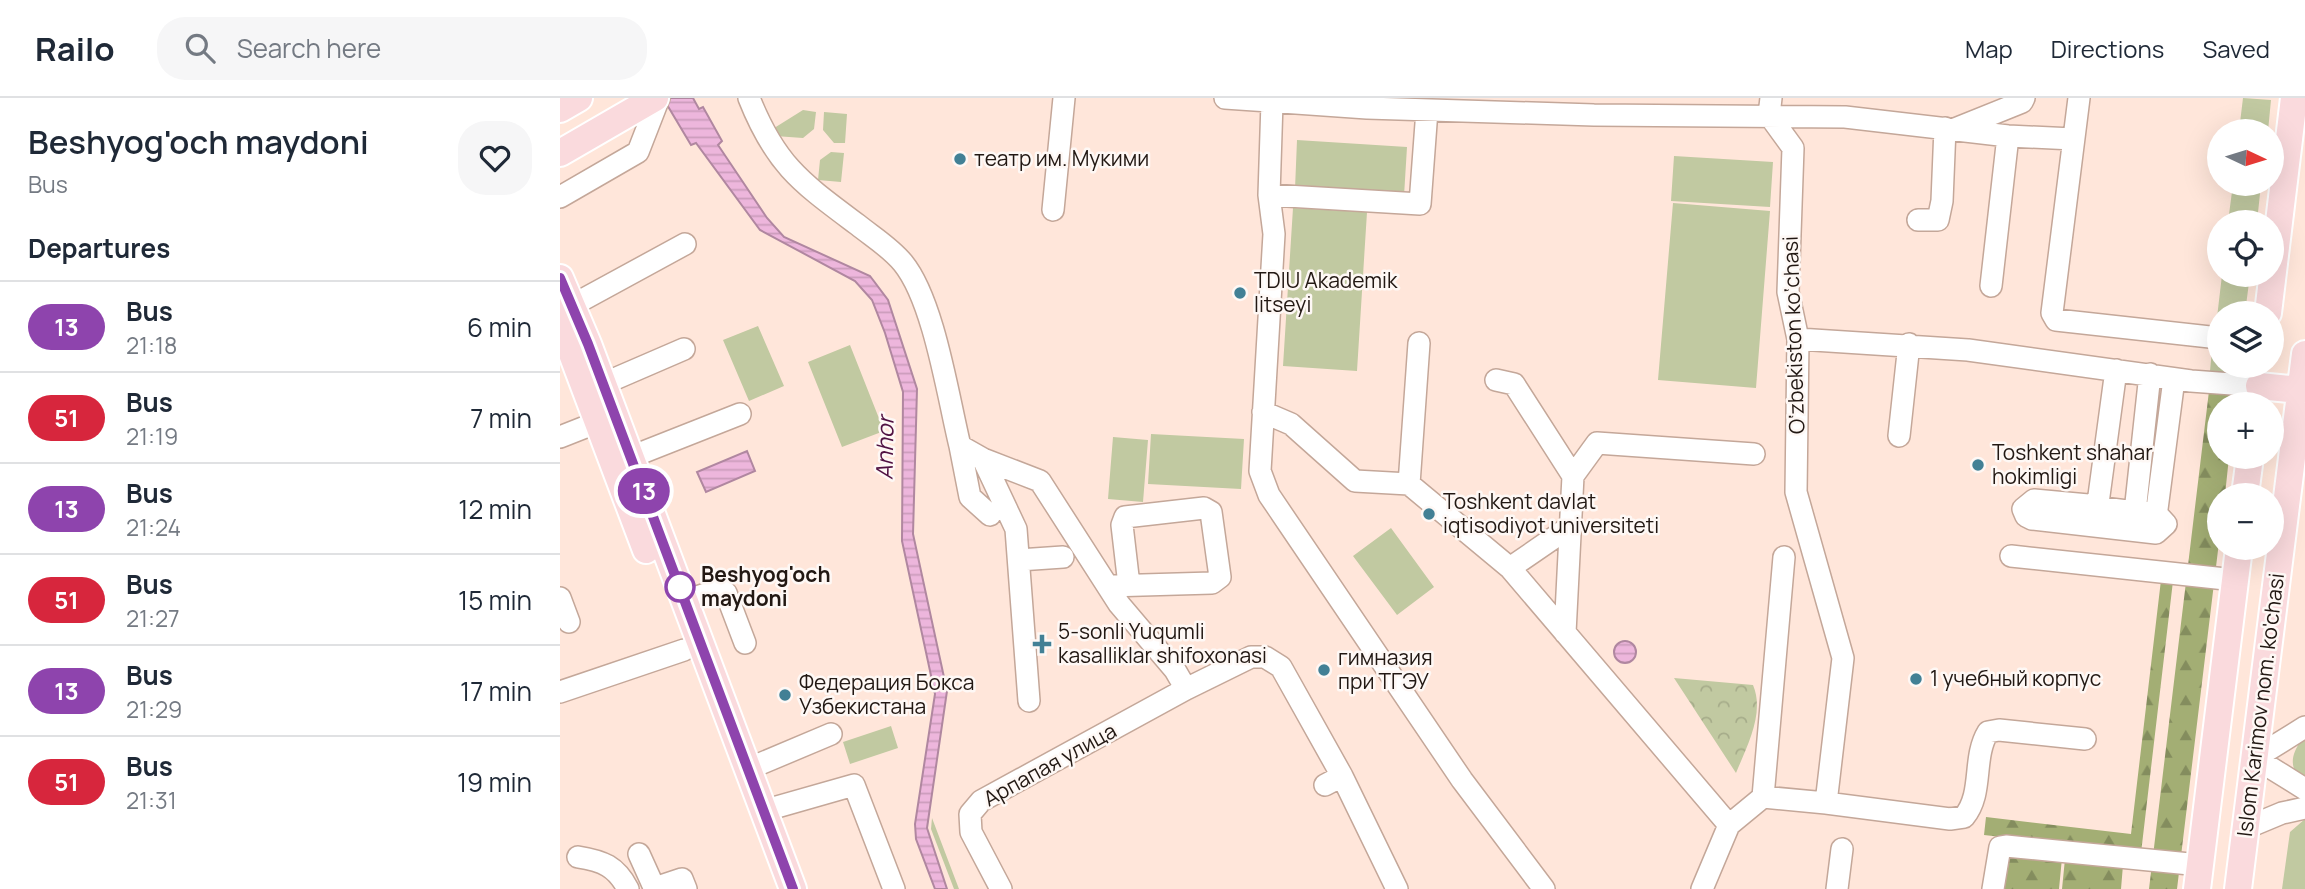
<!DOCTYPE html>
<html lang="en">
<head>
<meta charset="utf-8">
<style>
  body { margin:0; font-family:Manrope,sans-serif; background:#f6f6f7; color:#1f2937; height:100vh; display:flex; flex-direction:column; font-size:26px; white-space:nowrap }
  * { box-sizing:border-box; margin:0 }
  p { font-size:23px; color:#747a83 }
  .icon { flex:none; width:38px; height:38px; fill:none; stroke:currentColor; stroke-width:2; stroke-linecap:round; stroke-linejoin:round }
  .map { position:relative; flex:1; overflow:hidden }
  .details { display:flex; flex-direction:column; background:#fff; width:560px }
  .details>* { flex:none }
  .badge { padding:0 14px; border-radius:23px; font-size:24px; line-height:46px }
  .needle { width:46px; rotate:94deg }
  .fabs { position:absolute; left:1647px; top:21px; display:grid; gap:14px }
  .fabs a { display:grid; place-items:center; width:77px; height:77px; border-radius:50%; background:#fff; box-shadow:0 7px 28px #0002; font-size:35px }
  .map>.badge { position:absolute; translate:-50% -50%; box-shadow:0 0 0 4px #fff }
  h2 { padding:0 28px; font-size:26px; line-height:63px }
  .round { display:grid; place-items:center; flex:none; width:74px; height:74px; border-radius:28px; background:#f6f6f7 }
  .overview { display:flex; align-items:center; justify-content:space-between; height:119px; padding:0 28px }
  h1 { font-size:33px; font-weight:600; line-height:52px }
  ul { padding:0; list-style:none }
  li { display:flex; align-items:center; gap:21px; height:91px; padding:0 28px; border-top:2px solid #e0e1e3 }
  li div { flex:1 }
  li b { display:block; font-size:26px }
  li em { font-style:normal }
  li .badge { min-width:77px; font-weight:700; text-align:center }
  header { display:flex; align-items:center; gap:42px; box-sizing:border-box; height:98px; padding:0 35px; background:#fff; border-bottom:2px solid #e0e1e3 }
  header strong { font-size:33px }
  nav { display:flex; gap:38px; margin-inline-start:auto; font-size:24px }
  .search { width:490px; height:63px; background:#f6f6f7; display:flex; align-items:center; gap:18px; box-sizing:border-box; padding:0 24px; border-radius:28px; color:#747a83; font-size:26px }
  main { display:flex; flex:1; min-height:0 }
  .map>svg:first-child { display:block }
  .green { fill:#c1c9a1 }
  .forest { fill:url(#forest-firs) }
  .park { fill:url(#park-crowns) }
  .water { fill:url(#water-rules); stroke:#b087a0; stroke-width:2 }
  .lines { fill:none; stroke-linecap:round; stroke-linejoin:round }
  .minor-casing { stroke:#c4a799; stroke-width:24 }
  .major-casing { stroke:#fff; stroke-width:30 }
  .minor { stroke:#fff; stroke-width:21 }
  .major { stroke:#fadadd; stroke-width:26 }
  .line-casing { stroke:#fff; stroke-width:16 }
  .line { stroke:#8e44ad; stroke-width:10 }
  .poi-dot { fill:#428095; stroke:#fef8f5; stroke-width:2.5 }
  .stop-dot { fill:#fff; stroke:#8e44ad; stroke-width:3.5 }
  .labels { text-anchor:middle; stroke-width:5; stroke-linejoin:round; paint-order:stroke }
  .poi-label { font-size:21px; fill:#221813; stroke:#fef8f5; text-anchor:start }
  .street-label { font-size:21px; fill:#221813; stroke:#fef8f5 }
  .stop-label { font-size:21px; font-weight:bold; fill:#221813; stroke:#fef8f5; text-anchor:start }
  .water-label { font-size:23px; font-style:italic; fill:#501142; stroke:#fef8f5 }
</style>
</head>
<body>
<header>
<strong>Railo</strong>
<div class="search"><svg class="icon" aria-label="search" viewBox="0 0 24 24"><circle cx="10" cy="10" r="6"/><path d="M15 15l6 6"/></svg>Search here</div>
<nav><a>Map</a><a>Directions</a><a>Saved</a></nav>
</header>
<main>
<section class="details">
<div class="overview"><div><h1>Beshyog'och maydoni</h1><p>Bus</p></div><a class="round"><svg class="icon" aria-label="heart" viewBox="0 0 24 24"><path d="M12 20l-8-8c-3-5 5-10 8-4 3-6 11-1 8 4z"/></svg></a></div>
<h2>Departures</h2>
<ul>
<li><span class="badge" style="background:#8e44ad;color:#fff">13</span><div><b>Bus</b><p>21:18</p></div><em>6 min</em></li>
<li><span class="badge" style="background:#d7263d;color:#fff">51</span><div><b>Bus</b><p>21:19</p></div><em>7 min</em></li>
<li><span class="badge" style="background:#8e44ad;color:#fff">13</span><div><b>Bus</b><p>21:24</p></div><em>12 min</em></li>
<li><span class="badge" style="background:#d7263d;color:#fff">51</span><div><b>Bus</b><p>21:27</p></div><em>15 min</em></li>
<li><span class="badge" style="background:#8e44ad;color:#fff">13</span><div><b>Bus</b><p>21:29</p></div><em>17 min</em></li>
<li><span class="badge" style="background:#d7263d;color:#fff">51</span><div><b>Bus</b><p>21:31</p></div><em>19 min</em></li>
</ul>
</section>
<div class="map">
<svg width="1745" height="791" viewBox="0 0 1745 791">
  <defs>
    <pattern id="forest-firs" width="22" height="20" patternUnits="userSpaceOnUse" patternTransform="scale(1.75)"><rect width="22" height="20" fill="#a3ae74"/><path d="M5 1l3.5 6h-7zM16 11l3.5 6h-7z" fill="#848d5e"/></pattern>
    <pattern id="park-crowns" width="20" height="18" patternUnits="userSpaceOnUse" patternTransform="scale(1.75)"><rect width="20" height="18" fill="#c1c9a1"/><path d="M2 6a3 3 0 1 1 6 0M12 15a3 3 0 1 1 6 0" fill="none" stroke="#a6ac8a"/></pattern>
    <pattern id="water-rules" width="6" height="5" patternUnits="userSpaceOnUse" patternTransform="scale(1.75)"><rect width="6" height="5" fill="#edb6dc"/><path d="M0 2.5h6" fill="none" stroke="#cb9cbc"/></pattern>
  </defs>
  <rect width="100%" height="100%" fill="#ffe6da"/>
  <path class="green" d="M1683,0l28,2 -3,31h-29z
    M243,12l13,2 -2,17 -11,9 -28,-2 -4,-6z
    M264,14l23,2 -2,29h-11l-11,-13z
    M737,42l110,7 -3,49 -109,-7z
    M271,54l13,1 -3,29 -23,-2 2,-20z
    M1114,58l99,6 -3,45 -99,-6z
    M1673,86h28l-4,38h-29z
    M1113,105l97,8 -14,177 -98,-8z
    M733,110l74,4 -10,159 -74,-5z
    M1662,177h28l-5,38h-26v13h-3z
    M198,228l26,60 -35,15 -26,-61z
    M1653,242l6,1v25h20l-1,8 -28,-3z
    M290,247l34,86 -42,16 -34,-85z
    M591,336l93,5 -3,50 -93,-5z
    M553,339l35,3 -5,62 -35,-3z
    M831,430l43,59 -37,28 -44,-59z
    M331,628l7,22 -48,16 -7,-22z
    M1741,642l4,1v44c-15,-16 -16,-26 -4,-45z
    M372,720l27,71h-5l-23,-60z
    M1745,721v70h-23l8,-57z"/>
  <path class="forest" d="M1649,293l28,3 -2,10h-16v53h10l-4,38h-6v47l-42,347h-28z
    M1601,482l12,1 -32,272 -157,-18 2,-18 145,17z
    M1446,753l56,7 -3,31h-57z
    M1505,761l58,6 -2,24h-59z"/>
  <path class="park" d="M1114,580l79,7c12,28 -6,61 -17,88z"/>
  <path class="water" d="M103,0h30l6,11 4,-2 19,34 -4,4 49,73 17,19 86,39 18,24 29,89 -4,145 34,157 -20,137 20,61h-12l-19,-50 -1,-15 20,-130 -33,-153 1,-149 -18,-59 -13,-33 -17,-19 -95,-51 -64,-87 -5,2z
    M187,353l8,20 -49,21 -9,-20z
    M1054 554a11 11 0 1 1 22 0a11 11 0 1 1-22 0Z"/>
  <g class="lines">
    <g class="minor-casing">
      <path id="minor" d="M189,0c27,68 53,85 109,127 15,12 33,23 45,38 31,38 45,134 57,183l23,13 57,22 79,123 56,66 11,19 -205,112 -11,13 1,18 30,57
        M665,0l142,10 227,7 251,2 163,19 65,3
        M1519,0l-27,215 4,7 163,18
        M867,12l-7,94 -151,-9 5,39 -14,237 9,24 193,285 82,109
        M1395,31l67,-27 2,-4
        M709,97l3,-93
        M0,99l78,-45 21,-54
        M493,112l11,-112
        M1358,122h20l4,-19 3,-73
        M1431,188l17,-150
        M13,207l112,-61
        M1238,241l170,11 223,31 68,5
        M1556,272l-18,133 5,5 32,4 15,-138
        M936,282l18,4 59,92
        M43,286l81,-35
        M703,314l28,12 64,57 54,3 101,84 219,257 -27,64
        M1339,338l10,-92
        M0,339l38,-15
        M400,348l10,51 20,18
        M71,359l109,-43
        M423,361l33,70 13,172
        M849,386l10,-141
        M1539,408l-65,-6 -11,9 3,7 6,3 124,14 10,-9 -11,-12
        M1582,414l10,1 5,-4 17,-130
        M1451,458l224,24
        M459,462l44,-3
        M950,470l61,-42
        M548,488l104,-3 8,-6 -9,-65 -7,-4 -79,9 -3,8 7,60
        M0,500l9,24
        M125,503l36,-12 5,4 19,50
        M1005,535l8,-157 24,-33 157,11
        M626,591l65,-32h14l16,10 61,109
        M0,594l124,-42
        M1745,629l-50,31 50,31
        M188,671l83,-35
        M765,687l17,-9 55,113
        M1203,699l63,6 17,-145 -47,-166 2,-153 -10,-47 5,-144 -24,-33 2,-17
        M1266,705l124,16 14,-2c20,-24 8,-59 24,-85l11,-2 86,9
        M203,713l91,-26 40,104
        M1169,727l34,-28 21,-240
        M1686,730l36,-15 23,-5
        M79,756l14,31 5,2 24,-8 4,10
        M18,759c25,4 38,9 50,32
        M1277,791l5,-40
        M1433,791l7,-42 6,-1 194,19"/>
    </g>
    <g class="major-casing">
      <path id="major" d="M0,11l19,-11
        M0,55l95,-55
        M0,180l28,66 205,545
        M1708,215l26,-215
        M0,224l86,228
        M1699,288l41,4
        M1685,397l5,-38
        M1637,791l42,-341
        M1678,791l67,-535"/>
    </g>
    <use href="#minor" class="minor"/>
    <use href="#major" class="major"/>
  </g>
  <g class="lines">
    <g class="line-casing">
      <path id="line" d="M0,180l28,66 205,545"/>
    </g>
    <use href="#line" class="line"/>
  </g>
  <g class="poi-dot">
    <circle cx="400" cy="61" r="7"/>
    <circle cx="680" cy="195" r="7"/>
    <circle cx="1418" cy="367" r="7"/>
    <circle cx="869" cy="416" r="7"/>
    <path d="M478.5 535.5h7v7h7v7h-7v7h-7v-7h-7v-7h7z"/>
    <circle cx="764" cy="572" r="7"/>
    <circle cx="1356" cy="581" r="7"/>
    <circle cx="225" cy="597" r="7"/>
  </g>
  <circle class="stop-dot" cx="120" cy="489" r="14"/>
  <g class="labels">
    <g class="poi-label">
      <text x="414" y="68">театр им. Мукими</text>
      <text x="694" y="190">TDIU Akademik<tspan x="694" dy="24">litseyi</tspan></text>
      <text x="1432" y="362">Toshkent shahar<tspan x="1432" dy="24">hokimligi</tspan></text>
      <text x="883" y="411">Toshkent davlat<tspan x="883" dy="24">iqtisodiyot universiteti</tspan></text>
      <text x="498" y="541">5-sonli Yuqumli<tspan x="498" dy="24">kasalliklar shifoxonasi</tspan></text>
      <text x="778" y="567">гимназия<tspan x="778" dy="24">при ТГЭУ</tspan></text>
      <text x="1370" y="588">1 учебный корпус</text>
      <text x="239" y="592">Федерация Бокса<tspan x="239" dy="24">Узбекистана</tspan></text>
    </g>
    <g class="street-label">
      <text transform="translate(1234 237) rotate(-92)" y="7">O‘zbekiston ko‘chasi</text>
      <text transform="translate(1701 607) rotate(-83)" y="7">Islom Karimov nom. ko'chasi</text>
      <text transform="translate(490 667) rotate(-29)" y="7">Арпапая улица</text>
    </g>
    <g class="stop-label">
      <text x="141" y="484">Beshyog'och<tspan x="141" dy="24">maydoni</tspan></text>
    </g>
    <g class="water-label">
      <text transform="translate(325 350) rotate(-89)" y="8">Anhor</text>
    </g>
  </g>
</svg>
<div class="fabs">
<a><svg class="needle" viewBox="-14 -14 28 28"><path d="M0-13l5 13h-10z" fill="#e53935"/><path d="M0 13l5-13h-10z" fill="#747a83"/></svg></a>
<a><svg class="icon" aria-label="locate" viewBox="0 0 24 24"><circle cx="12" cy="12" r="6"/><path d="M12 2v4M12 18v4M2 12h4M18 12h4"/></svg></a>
<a><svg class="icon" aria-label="layers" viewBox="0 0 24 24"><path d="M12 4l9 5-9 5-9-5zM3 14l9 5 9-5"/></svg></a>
<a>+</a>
<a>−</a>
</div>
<b class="badge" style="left:84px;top:393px;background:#8e44ad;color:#fff">13</b>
</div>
</main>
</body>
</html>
